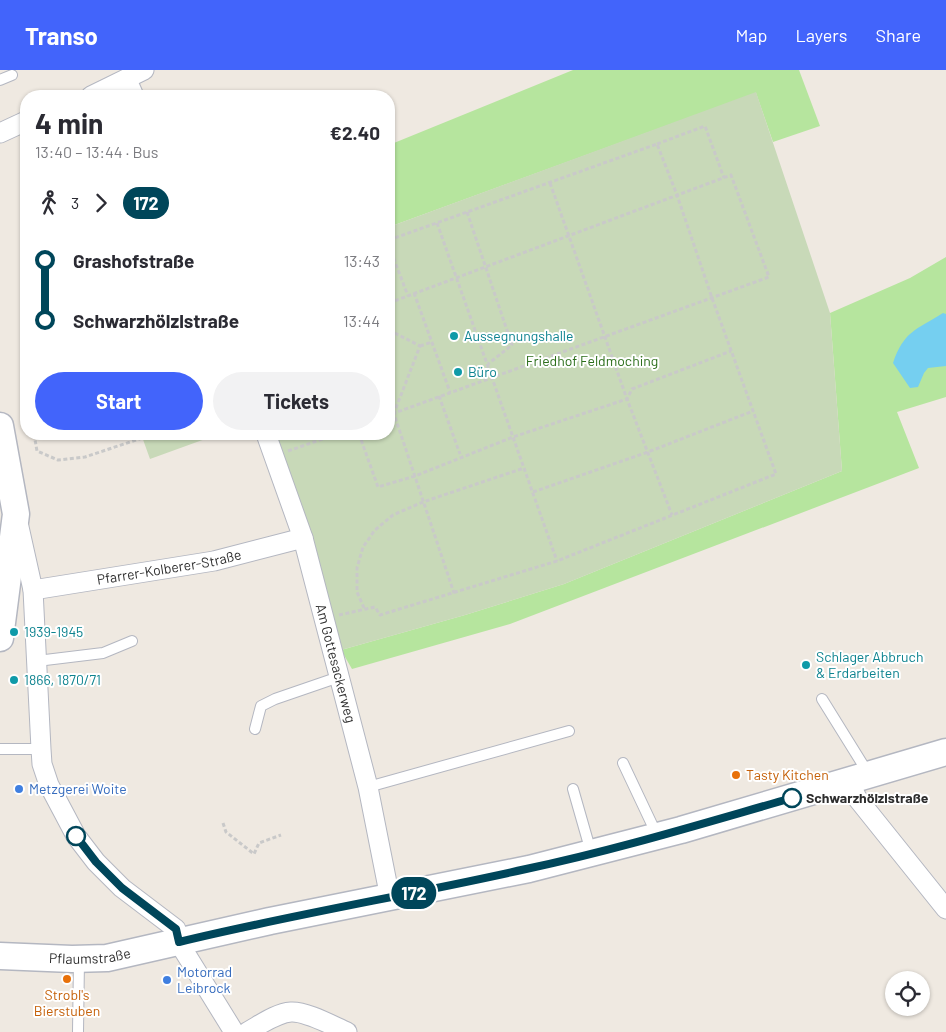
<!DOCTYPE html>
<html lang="en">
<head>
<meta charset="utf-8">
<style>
  body { margin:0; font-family:Barlow,sans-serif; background:#f2f2f3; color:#2b2b33; height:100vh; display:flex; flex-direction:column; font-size:19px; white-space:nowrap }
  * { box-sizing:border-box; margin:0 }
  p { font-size:16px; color:#7c7c81 }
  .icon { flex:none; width:28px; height:28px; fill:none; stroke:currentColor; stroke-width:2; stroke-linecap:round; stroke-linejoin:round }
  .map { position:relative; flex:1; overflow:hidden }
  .sheet { position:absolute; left:20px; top:20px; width:375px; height:350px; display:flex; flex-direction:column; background:#fff; border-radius:20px; box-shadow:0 1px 4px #0004 }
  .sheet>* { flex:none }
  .badge { padding:0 10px; border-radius:16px; font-size:18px; line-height:32px }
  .buttons { position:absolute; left:885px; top:901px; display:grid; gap:10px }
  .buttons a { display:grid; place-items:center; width:45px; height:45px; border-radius:50%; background:#fff; box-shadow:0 1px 4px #0004; font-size:25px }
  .map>.badge { position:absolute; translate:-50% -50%; box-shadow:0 0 0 2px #fff }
  .legs { display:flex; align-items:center; gap:8px; height:55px; padding:0 15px; font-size:16px }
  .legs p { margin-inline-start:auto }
  .head { display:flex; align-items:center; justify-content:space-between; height:85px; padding:0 15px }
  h1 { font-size:28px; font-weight:700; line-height:38px }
  .cta { display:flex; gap:10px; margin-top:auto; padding:10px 15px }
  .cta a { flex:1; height:58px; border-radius:30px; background:#4264fb; color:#fff; font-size:20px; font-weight:700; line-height:58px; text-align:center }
  .cta a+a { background:#f2f2f3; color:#2b2b33 }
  ul { padding:0 15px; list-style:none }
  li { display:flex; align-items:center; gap:18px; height:60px; font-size:19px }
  li i { display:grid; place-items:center; width:8px; height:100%; margin:0 6px; background:currentColor }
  li i::after { content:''; width:12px; height:12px; margin:-6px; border:4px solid; border-radius:50%; background:#fff }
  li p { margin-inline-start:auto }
  li:first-child i { background:linear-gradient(#0000 50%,currentColor 0) }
  li:last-child i { background:linear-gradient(currentColor 50%,#0000 0) }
  header { display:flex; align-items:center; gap:30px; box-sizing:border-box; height:70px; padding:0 25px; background:#4264fb; color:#fff }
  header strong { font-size:24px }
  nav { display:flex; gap:28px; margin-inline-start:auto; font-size:18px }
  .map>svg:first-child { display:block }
  .green { fill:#b6e59e }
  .cemetery { fill:#c8d9b8 }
  .water { fill:#75cff0 }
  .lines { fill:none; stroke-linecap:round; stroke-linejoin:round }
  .lane-casing { stroke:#b4b7c1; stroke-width:12 }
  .street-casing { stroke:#b4b7c1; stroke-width:21 }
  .secondary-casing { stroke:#b4b7c1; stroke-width:29 }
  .path { stroke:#c9c9c9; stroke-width:3; stroke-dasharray:4 2.5; stroke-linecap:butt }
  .lane { stroke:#fff; stroke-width:10 }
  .street { stroke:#fff; stroke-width:19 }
  .secondary { stroke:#fff; stroke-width:26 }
  .line-1-casing { stroke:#fff; stroke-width:11 }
  .line-1 { stroke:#00465a; stroke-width:8 }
  .culture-dot { fill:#0f9aa8; stroke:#fff; stroke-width:2 }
  .food-dot { fill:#e8710a; stroke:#fff; stroke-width:2 }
  .shop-dot { fill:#3f7fe0; stroke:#fff; stroke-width:2 }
  .stop-1-dot { fill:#fff; stroke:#00465a; stroke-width:2.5 }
  .labels { text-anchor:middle; stroke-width:4; stroke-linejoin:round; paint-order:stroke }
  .culture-label { font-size:14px; fill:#0d838f; stroke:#fff; text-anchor:start }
  .park-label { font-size:14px; fill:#2c6e1b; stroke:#fff }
  .street-label { font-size:14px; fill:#2e2e2e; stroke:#fff }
  .food-label { font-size:14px; fill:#c56008; stroke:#fff; text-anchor:start }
  .shop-label { font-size:14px; fill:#366cbe; stroke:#fff; text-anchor:start }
  .stop-label { font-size:14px; font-weight:bold; fill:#2e2e2e; stroke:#fff; text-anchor:start }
</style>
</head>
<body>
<header>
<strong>Transo</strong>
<nav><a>Map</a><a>Layers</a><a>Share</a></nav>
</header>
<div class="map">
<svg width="946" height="962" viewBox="0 0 946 962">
  <rect width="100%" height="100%" fill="#efe9e1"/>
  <path class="green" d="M573,0h226l21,56 -47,16 -17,-49 -367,134v-82z
    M946,187v140l-49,15 22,56 -409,156 -158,45 -11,-19 124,-35 99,-31 278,-113 -12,-158 80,-35z"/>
  <path class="cemetery" d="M756,22l74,221 12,158 -278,113 -99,31 -124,35 -69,-216h117v-207z
    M141,364h78l-69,25z"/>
  <path class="water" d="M943,243l3,1v52l-18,2 -4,5 -6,14 -8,1 -17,-25c11,-32 23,-33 50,-50z"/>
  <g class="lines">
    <g class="lane-casing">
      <path id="lane" d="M0,10l12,-5
        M37,591l66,-8 29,-12
        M822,629l46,74
        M255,659l6,-23 14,-7 64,-22
        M0,679h41
        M623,693l34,72
        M368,717l201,-56
        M573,719l18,63
        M78,962l1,-72"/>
    </g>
    <g class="street-casing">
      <g id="street">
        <path d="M127,10l7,16"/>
        <path d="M91,26l53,-26"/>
        <path d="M0,63l26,-12"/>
        <path id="s1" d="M266,364l37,104 65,249 22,111"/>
        <path d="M19,457l14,63 8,159 1,15 7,21 27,51 20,26 26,26 54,41 3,14 55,89"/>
        <path id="s2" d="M33,520l181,-29 89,-23"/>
        <path d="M849,711l8,17 89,111"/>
        <path d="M247,962c13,-7 29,-19 44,-20 15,-1 42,14 56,20"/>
      </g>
    </g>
    <g class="secondary-casing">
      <g id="secondary">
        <path d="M0,356l16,88 -16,124"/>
        <path id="s3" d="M0,886l72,3 35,-1 163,-37 259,-52 152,-39 265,-78"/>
      </g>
    </g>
    <path class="path" d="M657,74l48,-18 19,52
      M550,113l77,216 45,116
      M467,142l45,133 -24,19
      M437,153l120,338
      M389,176l19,50
      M414,223l36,99
      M389,233l342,-128 38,102 -380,138
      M389,260l31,16 -26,67
      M420,276l12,-4
      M439,326l21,58
      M389,329l65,194
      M34,364l3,17 21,9 27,-3 60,-20 -1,-3
      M198,364l1,4
      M359,364l19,53 37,-11 98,-39 114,-38 5,-10 99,-38
      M288,381l49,-17
      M533,422l115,-40 105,-41
      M364,538l-7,-16v-24l6,-21 12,-17 18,-15 30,-13 101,-34
      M339,545l36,-8 5,8 177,-54 219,-87 -64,-176 -35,-103 -20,-51 -268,96
      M223,753l3,9 28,22 5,-11 22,-8"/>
    <use href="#lane" class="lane"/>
    <use href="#street" class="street"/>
    <use href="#secondary" class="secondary"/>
  </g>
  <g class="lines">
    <g class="line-1-casing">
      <path id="line-1" d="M76,766l20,26 26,26 54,41 3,13c115,-28 232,-47 347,-73 90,-19 178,-46 266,-71"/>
    </g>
    <use href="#line-1" class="line-1"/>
  </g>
  <g class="culture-dot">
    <circle cx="454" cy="266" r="5"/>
    <circle cx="458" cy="302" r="5"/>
    <circle cx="14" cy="562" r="5"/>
    <circle cx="806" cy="595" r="5"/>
    <circle cx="14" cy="610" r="5"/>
  </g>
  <g class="food-dot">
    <circle cx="736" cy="705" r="5"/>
    <circle cx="67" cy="909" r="5"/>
  </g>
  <g class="shop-dot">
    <circle cx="19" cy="719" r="5"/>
    <circle cx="167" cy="910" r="5"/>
  </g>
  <g class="stop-1-dot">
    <circle cx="792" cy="728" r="9"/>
    <circle cx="76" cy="766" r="9"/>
  </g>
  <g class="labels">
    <g class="culture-label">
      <text x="464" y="271">Aussegnungshalle</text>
      <text x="468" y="307">Büro</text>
      <text x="24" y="567">1939-1945</text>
      <text x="816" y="592">Schlager Abbruch<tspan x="816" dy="16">&amp; Erdarbeiten</tspan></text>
      <text x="24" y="615">1866, 1870/71</text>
    </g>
    <g class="park-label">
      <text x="592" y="296">Friedhof Feldmoching</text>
    </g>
    <g class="street-label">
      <text dy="5" stroke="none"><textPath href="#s2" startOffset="138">Pfarrer-Kolberer-Straße</textPath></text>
      <text dy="5" stroke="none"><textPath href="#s1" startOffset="240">Am Gottesackerweg</textPath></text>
      <text dy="5" stroke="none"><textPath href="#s3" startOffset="90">Pflaumstraße</textPath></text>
    </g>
    <g class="food-label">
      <text x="746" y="710">Tasty Kitchen</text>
      <text x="67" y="930" text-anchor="middle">Strobl's<tspan x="67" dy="16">Bierstuben</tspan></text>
    </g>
    <g class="shop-label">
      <text x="29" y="724">Metzgerei Woite</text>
      <text x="177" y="907">Motorrad<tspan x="177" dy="16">Leibrock</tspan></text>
    </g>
    <g class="stop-label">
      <text x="806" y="733">Schwarzhölzlstraße</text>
    </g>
  </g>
</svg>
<div class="buttons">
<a><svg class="icon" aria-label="locate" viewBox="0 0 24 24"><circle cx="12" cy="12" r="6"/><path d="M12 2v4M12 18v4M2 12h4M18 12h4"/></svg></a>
</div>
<b class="badge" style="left:414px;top:823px;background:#00465a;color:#fff">172</b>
<section class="sheet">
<div class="head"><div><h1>4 min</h1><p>13:40 – 13:44 · Bus</p></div><b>€2.40</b></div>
<div class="legs"><svg class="icon" aria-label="walk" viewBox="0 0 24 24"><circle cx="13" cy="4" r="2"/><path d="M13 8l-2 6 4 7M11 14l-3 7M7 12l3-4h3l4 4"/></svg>3<svg class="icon" aria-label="forward" viewBox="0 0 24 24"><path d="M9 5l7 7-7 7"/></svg><b class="badge" style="background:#00465a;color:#fff">172</b></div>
<ul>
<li><i style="color:#00465a"></i><b>Grashofstraße</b><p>13:43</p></li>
<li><i style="color:#00465a"></i><b>Schwarzhölzlstraße</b><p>13:44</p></li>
</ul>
<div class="cta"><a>Start</a><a>Tickets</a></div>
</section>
</div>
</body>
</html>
